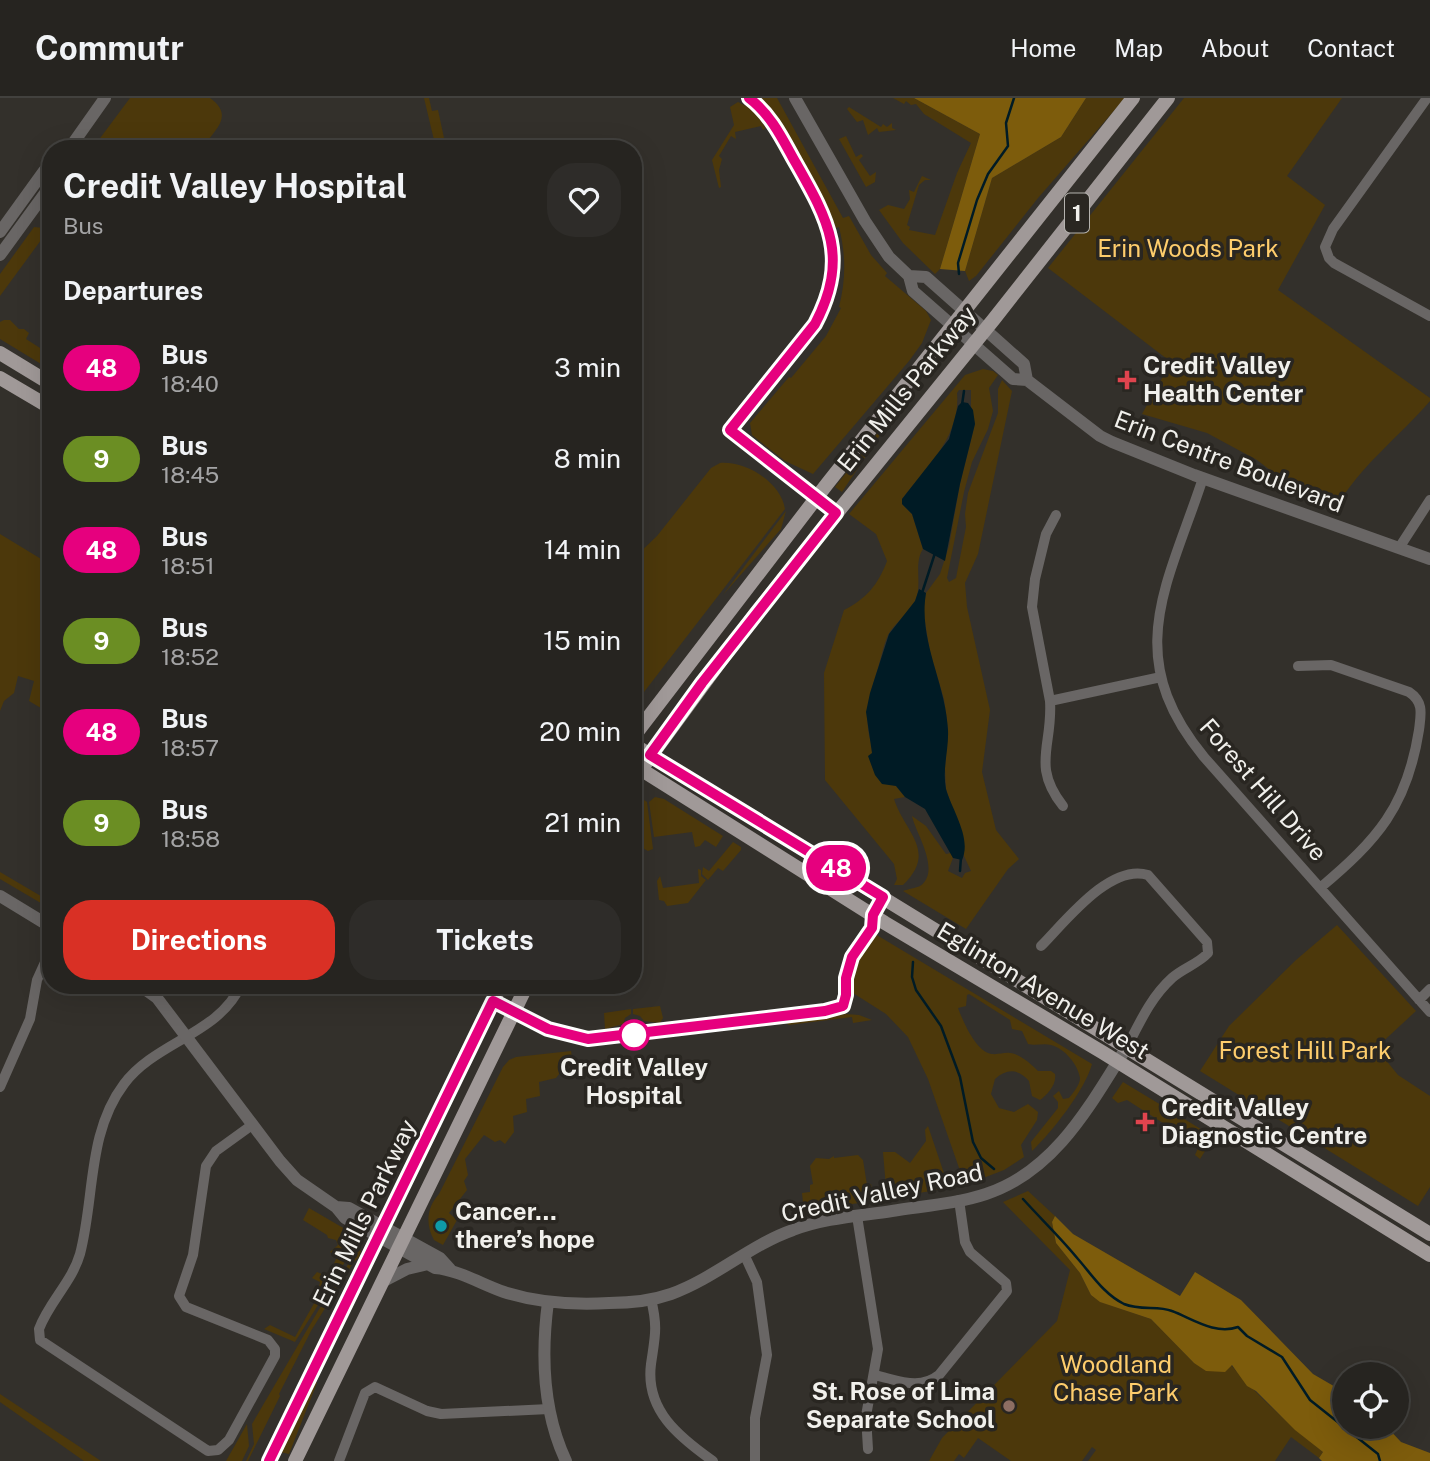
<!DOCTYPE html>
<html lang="en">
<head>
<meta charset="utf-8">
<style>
  body { margin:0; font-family:"Public Sans",sans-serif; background:#2e2c29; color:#f1f3f6; height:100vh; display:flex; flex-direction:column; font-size:26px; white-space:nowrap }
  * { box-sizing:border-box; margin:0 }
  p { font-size:23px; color:#a4a4a5 }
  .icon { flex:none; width:38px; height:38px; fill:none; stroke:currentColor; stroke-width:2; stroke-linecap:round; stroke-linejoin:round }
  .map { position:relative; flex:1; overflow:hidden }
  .drawer { position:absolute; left:42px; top:42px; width:600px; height:854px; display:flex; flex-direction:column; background:#262420; border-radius:28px; box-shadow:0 7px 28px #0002,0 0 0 2px #42413e }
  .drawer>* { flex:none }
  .badge { padding:0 14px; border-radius:23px; font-size:24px; line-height:46px }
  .tools { position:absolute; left:1332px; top:1264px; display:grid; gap:14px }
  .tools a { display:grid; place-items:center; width:77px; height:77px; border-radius:50%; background:#262420; box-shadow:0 7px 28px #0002,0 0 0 2px #42413e; font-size:35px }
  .map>.badge { position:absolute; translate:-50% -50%; box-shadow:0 0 0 4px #fff }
  h2 { padding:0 21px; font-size:26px; line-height:63px }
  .round { display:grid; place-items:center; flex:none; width:74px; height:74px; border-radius:28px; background:#2e2c29 }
  .head { display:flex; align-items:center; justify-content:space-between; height:119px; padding:0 21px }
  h1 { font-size:33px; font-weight:700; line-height:52px }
  .cta { display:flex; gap:14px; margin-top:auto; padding:14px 21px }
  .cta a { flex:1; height:80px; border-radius:28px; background:#d93025; color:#fff; font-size:28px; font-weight:700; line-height:80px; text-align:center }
  .cta a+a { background:#2e2c29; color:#f1f3f6 }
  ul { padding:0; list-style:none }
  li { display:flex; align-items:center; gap:21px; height:91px; padding:0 21px }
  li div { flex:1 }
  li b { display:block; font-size:26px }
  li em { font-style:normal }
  li .badge { min-width:77px; font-weight:700; text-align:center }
  header { display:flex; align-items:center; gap:42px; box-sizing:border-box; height:98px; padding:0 35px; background:#262420; border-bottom:2px solid #42413e }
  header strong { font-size:33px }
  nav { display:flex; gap:38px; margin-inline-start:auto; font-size:24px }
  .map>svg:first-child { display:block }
  .green { fill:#4c380b }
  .forest { fill:#7d5c0c }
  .water { fill:#001b25 }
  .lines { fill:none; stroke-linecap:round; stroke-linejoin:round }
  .stream { stroke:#001b25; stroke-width:2.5 }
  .minor { stroke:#696665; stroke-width:10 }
  .tertiary { stroke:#696665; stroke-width:12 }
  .primary { stroke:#a09998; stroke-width:14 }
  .line-casing { stroke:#fff; stroke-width:16 }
  .line { stroke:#e6007e; stroke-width:10 }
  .health-dot { fill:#e0444e; stroke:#292621; stroke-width:2.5 }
  .stop-dot { fill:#fff; stroke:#e6007e; stroke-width:3.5 }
  .culture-dot { fill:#0f9aa8; stroke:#292621; stroke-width:2.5 }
  .education-dot { fill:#8d6e63; stroke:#292621; stroke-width:2.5 }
  .labels { text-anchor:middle; stroke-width:7; stroke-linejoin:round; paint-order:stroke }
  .shield { fill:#292621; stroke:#b5b3af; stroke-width:2 }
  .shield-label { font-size:23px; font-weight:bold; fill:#f1f0ec }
  .park-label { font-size:24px; fill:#fecd6c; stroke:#292621 }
  .poi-label { font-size:24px; font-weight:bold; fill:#f1f0ec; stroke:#292621; text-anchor:start }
  .street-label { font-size:24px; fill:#f1f0ec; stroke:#292621 }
  .stop-label { font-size:24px; font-weight:bold; fill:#f1f0ec; stroke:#292621 }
</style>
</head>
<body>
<header>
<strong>Commutr</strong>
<nav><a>Home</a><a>Map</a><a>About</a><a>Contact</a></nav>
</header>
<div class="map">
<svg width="1430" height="1363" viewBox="0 0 1430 1363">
  <rect width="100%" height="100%" fill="#33302b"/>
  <path class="green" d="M130,0h80c25,18 5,32 -9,51h-109z
    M424,0h5l3,13 6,-1 6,28 8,11h-20l-2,-8 4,-1z
    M761,0h16l66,120 6,-2 22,39 16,18 -2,3 41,35 5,9 -9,23 -13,18 -96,113 -28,-13 -33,-26 -2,-12 39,-46 2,1 35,-42 15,-28 -2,-1c7,-28 7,-52 0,-80l-3,1 -9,-23 -43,-77z
    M893,0h21l66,36 -40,135 -5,5 -32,-31 -24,-33 9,-5 16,4 6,-10 -1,-9 5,2 8,-16 9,4h-6l-6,5 -12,40 3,2 -1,3 26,5 22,-62 14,-30 -47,-29 -8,-10 -5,1 -5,-4 -2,3z
    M1086,0h39l-87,100 -62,78 -7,5 -4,-10 27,-93 69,-41z
    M1184,0h158l-55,78 38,29 -47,85 152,108v3c-31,36 -71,66 -94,107l-46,-14 1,-8 -34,-26 -50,-27 -65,-19 29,-52 -123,-94z
    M738,4l16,8 12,18 -3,2 -2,-4 -26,6 1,7 -5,-3 -12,20 3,3 -3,11 2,17 -2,1 -7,-28 22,-35 -4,-18z
    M849,9l32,20 2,-3 4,3 5,-4v5l4,2 -17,2 -2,-4 -9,7 -5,-15 -6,2 -10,-13z
    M846,38l10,21 5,-3 2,2 -4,4 11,16 6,-4 -1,10 -9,5 -27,-48z
    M34,129l10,1 7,5v7l-7,-4 -44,60v-22z
    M4,222h6l9,9h5l5,4 -3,6 25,16v15l-51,-31v-17z
    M983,271l10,2 5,4 -9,13 4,23 -5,18 -16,33 -8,30 -17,86 2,4 7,-4 10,-51 -1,-13 3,-21 30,-80v-24l4,-9 10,11 -34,163 -13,29 2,24 23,103 -8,62 14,58 23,29 -11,10 -42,60 -63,-38c5,-2 13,-3 17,-5 22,-15 -5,-54 -8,-70l14,10 20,28 5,-1 2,5 -5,13 14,7 3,-5 6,-2 -7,-15v-12l-18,-55 -1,-21 3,-38 -4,-31 -14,-47 -7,-42 3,-17 14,-19 9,-28 11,-62 15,-60 -4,-17v-17h-12l-2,3c4,43 -31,75 -55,106v5l10,10 11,35c-10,15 0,36 -8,52 -6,13 -20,21 -27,34 -5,11 -7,24 -11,36 -16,50 -12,68 13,113l6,2 9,11 -11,2c11,34 44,52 9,86h-9l3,-6 -3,-15 -69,-84 -1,-107 20,-63c22,-11 34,-25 43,-49l-11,-27 -27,-20 116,-139z
    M880,332l2,2 -40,60 -7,-5z
    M720,365c27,-2 61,20 65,46l-151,196v-147l23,-22 54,-68z
    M786,413l-5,18 -58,66z
    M0,436l51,31v149l-22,-13 5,-20 -16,-5 -4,17 -10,8 -4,10z
    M655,699l9,2 59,37 -7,11 -11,-7 -5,6 -5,1 -3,-15 -38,5 -5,-35z
    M644,702l3,2 6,47 -5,2 -11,-6v-5h-3v-32z
    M733,744l8,5v3l-18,21 -5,-3 -10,12 -6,-6 1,-7 6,4z
    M698,771l3,1v6l5,4 -18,23 -21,3 -3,-5 -5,-1 -2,-19 3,-5 3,12 36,-5z
    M0,774l51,30v7l-51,-30z
    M1337,827l79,86 -40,37 22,27 32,21v91l-12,19 -218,-135 29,-45 67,-66z
    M875,836l217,130c-7,26 -40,68 -60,87l-1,-9 27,-34v-6l-5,-6 6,-5 4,8 6,-1c4,-5 11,-13 11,-20 -2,-14 -16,-30 -29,-33 -7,-2 -16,1 -23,-1l-6,-13 -10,-2 -2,-9 -41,-26 -2,1 -1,11 -8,2c5,13 16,39 30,45 8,3 15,-1 22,0 10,1 21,11 28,18h13l4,3c2,10 -8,21 -15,26l-8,-4 -3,-15c-10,-12 -22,-13 -34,-2l-4,15 8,14 15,4 14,-8 10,8 -1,8 -16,25 3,12 -20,13 -39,15 -37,-106 -20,-42 -22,-23 -33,-21 -2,1c-7,-21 11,-44 24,-60z
    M660,908l3,12 -3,5 -16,-2 -4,-5 -7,-2v-5z
    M631,911v5l-6,4 -2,6 -18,5 -1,-16z
    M846,916l13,1 13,5 -19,3 -1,-6 -63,8 -5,-3z
    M571,953l1,7 -16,20 -17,4 1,14 -14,3 1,13 -14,4 1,16 -9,12 -5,-4 -5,2 -11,-7 -19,24 3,16 -4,6 3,9 -18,23 8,7 -14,25 -9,-5c-9,-16 -7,-33 5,-46l64,-127 6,-7 7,-3z
    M1123,984l91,55 -14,22 -5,-4 4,-9 -72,-46 -9,3 -6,-5z
    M928,1028l21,62 -145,24 -2,-19 8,-1v-7l3,-1 -3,-18 6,-8 13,1 5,-3v2l24,-3 5,5 4,25 4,-1 1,6 14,-3 -3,-35h12l15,11 16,-22 -1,-11z
    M1028,1093l27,25 -3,6 4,21 24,30 11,22 10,7 50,17 43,44 37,2c28,32 59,61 92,87l-4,6 -28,-21 -16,24h-187l8,-11 -4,-3 -10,14h-71l-33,-23 -14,20 -5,-4 -5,7h-25l13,-23 115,-117 13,-51 -67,-68z
    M309,1110l36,21 13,12 -63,101 -31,-13 6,-4 25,12 22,-39 -4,-3h6l3,-6 -3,-2 1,-5 -8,-4 5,-6 7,3 6,-3 6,-13 -1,-4 -5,-3 8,-7 -2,-5 -8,-2 -1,-3 -24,-15z
    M358,1151l3,2 -2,6 -6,6 -42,68 -32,63 1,2 -32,65h-2l8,-17 -2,-20 66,-113z
    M315,1283l2,2 -28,71 -9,-2z
    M0,1296l101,67h-17l-84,-59z
    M247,1326l2,22 -7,15h-16z"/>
  <path class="forest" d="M914,0h172l-25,39 -69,41 -27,93 -25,-2 40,-135z
    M1055,1118l18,18 107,62 15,-24 46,28 72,74 31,18v34h42l15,16 29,11v8h-108l-3,-3 4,-6 -28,-22 -39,-39 -9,-5 -15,-21 -7,7 -19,-1 -12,-8 -43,-44 -51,-17 -9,-7 -11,-22 -24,-30 -4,-21z"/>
  <path class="water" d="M962,304l6,1 5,7 2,14 -15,60 -15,77 -22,-12 -11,-35 -10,-10v-5l47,-60 9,-33z
    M919,491l7,4c-8,48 20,90 22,137 1,19 -6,39 -2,59 6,21 26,49 16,71l-9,-2 -28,-49 -20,-12 -9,-11 -14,-2 -7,-9 -7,-19 4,-3 -6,-41 4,-19 19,-59 26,-33z"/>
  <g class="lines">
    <path class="stream" d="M959,176l-1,-11 19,-63 11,-26 20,-28 -2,-23 8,-25
      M962,307l2,-14
      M922,495l13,-40
      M960,773l1,-14
      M913,864l-1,15 4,13 25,36 19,51 13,65 8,16 13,11
      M1023,1101c18,20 38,39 55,60 14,16 26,35 46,45 17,7 34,1 48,7 21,8 43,24 66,16l9,9 35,21 28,43 68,54 2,7"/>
    <path class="minor" d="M1427,0l-94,131 -8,18 4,11 5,5 96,53
      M1203,380c-35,107 -83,177 1,279l226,255
      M1056,417l-10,19 -11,45 -3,28 18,94c3,45 -19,64 13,105
      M1399,450l31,-48
      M1298,568l33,-1 78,27c15,10 12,22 10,38 -12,77 -42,110 -99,158
      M1050,603l111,-24
      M1041,848c24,-24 69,-83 107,-71l59,67 1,11c-10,11 -25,15 -36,25 -21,19 -32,44 -45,69
      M241,887c-22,49 -86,57 -117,99 -37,49 -29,113 -44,170 -8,28 -31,48 -41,75l1,11 6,4 162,107 10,-1 11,-10 46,-84v-7l-7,-9 -82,-33 -7,-11 14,-41 13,-89 10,-15 36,-26
      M1419,902l11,-11
      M0,989l30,-68 7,-39 14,-31
      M857,1118l21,133 -12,67 2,33
      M744,1156l13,28 10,73 -12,63v43
      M651,1201c7,29 4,37 0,65 -6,46 28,73 62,97
      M874,1277c24,5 45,16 65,0l68,-84 -1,-8 -36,-31 -5,-10 -6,-42
      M339,1363l26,-68 10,-6 52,24 14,3 108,-5"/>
    <path class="tertiary" d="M795,0l70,123 24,36 20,19 4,15 100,88 14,1 73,56 12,6 82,33 236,84
      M69,51l36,-51
      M0,134l44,-61 7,-5
      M0,157l51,-70
      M909,178l17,1 71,63 27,24 3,16
      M0,798l51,31
      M139,887l18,13 123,163 17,19 39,27 9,11 90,50c24,2 46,16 69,24 34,11 69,13 105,11 21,0 42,-2 62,-9 44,-16 79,-49 122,-64 31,-12 66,-14 99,-19 31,-5 64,-7 94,-17 67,-22 102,-85 137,-141
      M336,1109l13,1 91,50 10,11
      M382,1184l25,-13 21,-5
      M548,1204c-7,53 -5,110 18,159"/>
    <path class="primary" d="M0,255l51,31
      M0,280l51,30
      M634,638l193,-252 306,-386
      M634,647l796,489
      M634,667l251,158 217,129 328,203
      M634,681l121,-165 239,-295 174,-221
      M269,1363l232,-476
      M295,1363l232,-476"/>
  </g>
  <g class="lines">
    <g class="line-casing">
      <path id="line" d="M269,1363l224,-460 55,28 40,10 237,-28 18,-5 3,-11v-17l6,-21 20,-29 1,-13 10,-18 -233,-142 52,-72 134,-170 -106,-83 85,-106c36,-68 12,-106 -22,-166 -12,-22 -23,-44 -44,-60"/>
    </g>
    <use href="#line" class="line"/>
  </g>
  <g class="health-dot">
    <path d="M1123.5 271.5h7v7h7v7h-7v7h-7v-7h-7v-7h7z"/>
    <path d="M1141.5 1013.5h7v7h7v7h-7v7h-7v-7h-7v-7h7z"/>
  </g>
  <circle class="stop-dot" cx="634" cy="937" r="14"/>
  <circle class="culture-dot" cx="441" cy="1128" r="7"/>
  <circle class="education-dot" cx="1009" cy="1308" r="7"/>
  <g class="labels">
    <rect class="shield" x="1065" y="95.5" width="24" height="39" rx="5"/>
    <g class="shield-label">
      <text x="1077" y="123">1</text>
    </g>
    <g class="park-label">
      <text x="1188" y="159">Erin Woods Park</text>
      <text x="1305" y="961">Forest Hill Park</text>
      <text x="1116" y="1275">Woodland<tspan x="1116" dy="28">Chase Park</tspan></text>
    </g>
    <g class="poi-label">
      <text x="1143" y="276">Credit Valley<tspan x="1143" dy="28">Health Center</tspan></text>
      <text x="1161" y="1018">Credit Valley<tspan x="1161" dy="28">Diagnostic Centre</tspan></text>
      <text x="455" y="1122">Cancer…<tspan x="455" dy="28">there’s hope</tspan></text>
      <text x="995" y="1302" text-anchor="end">St. Rose of Lima<tspan x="995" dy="28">Separate School</tspan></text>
    </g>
    <g class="street-label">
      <text transform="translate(907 291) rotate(-51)" y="8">Erin Mills Parkway</text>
      <text transform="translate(1229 364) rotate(21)" y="8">Erin Centre Boulevard</text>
      <text transform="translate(1263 692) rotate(49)" y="8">Forest Hill Drive</text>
      <text transform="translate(1043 893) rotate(31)" y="8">Eglinton Avenue West</text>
      <text transform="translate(882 1095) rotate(-12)" y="8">Credit Valley Road</text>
      <text transform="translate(365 1115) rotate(-64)" y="8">Erin Mills Parkway</text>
    </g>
    <g class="stop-label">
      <text x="634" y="978">Credit Valley<tspan x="634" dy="28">Hospital</tspan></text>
    </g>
  </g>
</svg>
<div class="tools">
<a><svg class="icon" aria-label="locate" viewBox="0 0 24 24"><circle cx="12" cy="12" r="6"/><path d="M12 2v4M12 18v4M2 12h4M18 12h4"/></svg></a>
</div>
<b class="badge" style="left:836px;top:770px;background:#e6007e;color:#fff">48</b>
<section class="drawer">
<div class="head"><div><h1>Credit Valley Hospital</h1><p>Bus</p></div><a class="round"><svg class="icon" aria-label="heart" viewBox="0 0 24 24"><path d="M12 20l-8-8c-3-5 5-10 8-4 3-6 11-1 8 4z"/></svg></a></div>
<h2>Departures</h2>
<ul>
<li><span class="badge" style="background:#e6007e;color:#fff">48</span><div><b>Bus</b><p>18:40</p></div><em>3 min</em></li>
<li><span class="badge" style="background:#6b8e23;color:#fff">9</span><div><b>Bus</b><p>18:45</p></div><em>8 min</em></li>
<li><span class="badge" style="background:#e6007e;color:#fff">48</span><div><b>Bus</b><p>18:51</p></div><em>14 min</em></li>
<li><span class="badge" style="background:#6b8e23;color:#fff">9</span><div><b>Bus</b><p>18:52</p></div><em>15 min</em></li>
<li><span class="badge" style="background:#e6007e;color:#fff">48</span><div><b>Bus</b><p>18:57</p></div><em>20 min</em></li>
<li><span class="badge" style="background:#6b8e23;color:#fff">9</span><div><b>Bus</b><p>18:58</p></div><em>21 min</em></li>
</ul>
<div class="cta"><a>Directions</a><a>Tickets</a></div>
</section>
</div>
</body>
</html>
